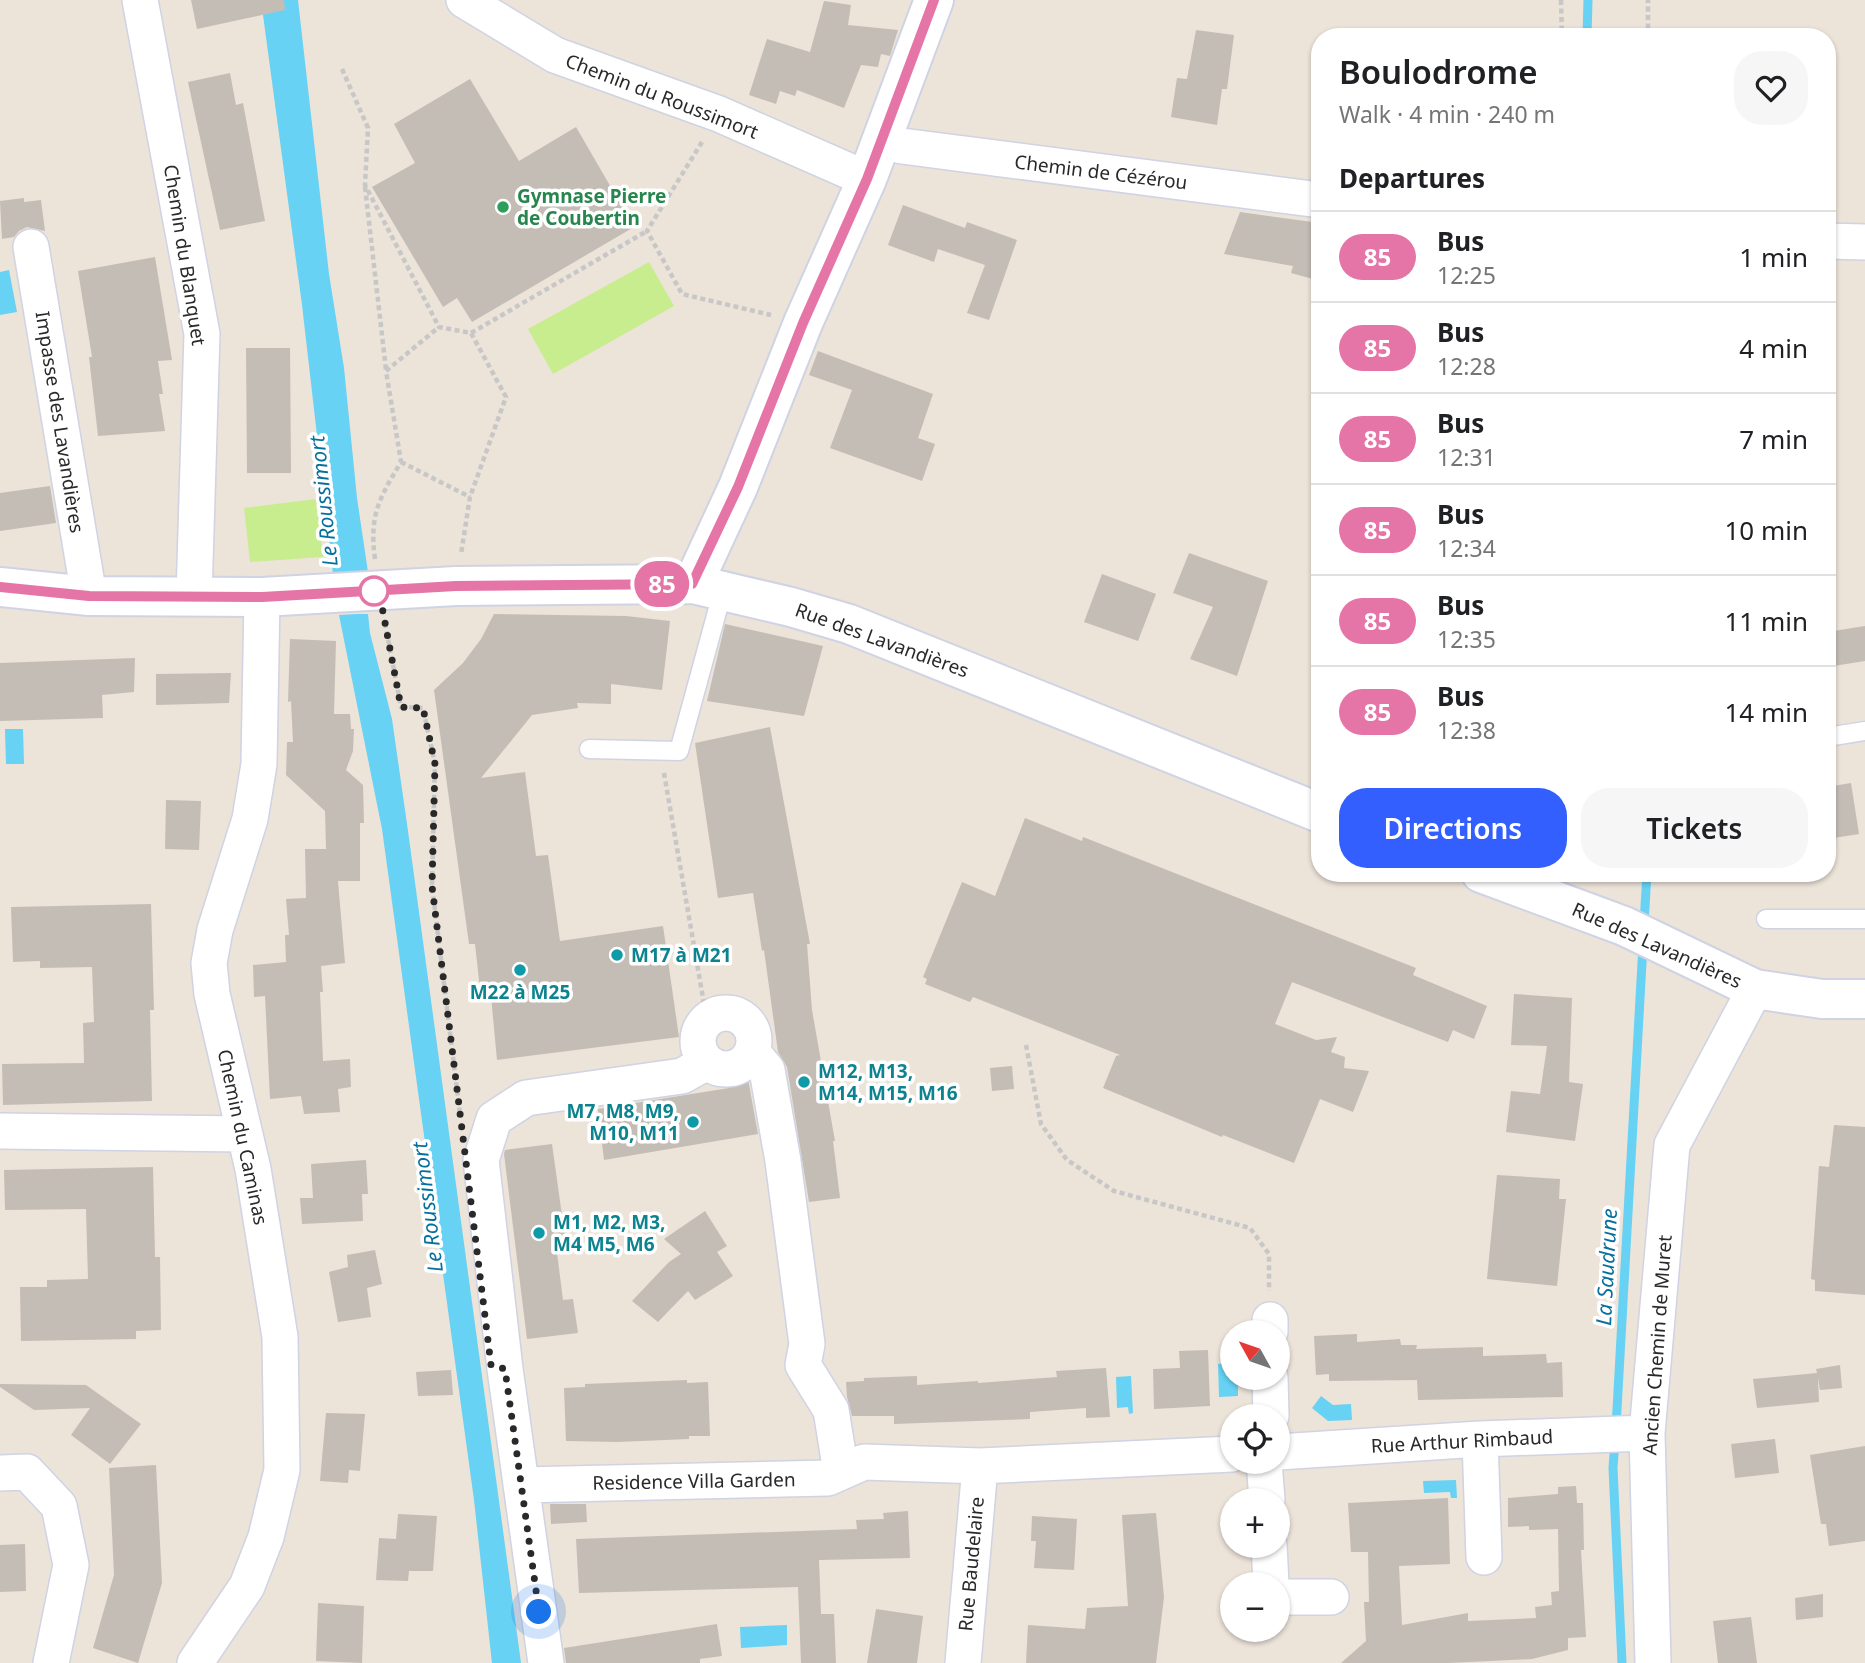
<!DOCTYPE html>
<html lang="en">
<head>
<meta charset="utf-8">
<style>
  body { margin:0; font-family:"Noto Sans",sans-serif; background:#f6f6f6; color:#202124; height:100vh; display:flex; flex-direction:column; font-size:26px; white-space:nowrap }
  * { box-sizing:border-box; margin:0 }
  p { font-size:23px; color:#757577 }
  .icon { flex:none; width:38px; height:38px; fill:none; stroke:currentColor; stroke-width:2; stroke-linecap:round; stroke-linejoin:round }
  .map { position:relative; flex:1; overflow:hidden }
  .details { position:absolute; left:1311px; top:28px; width:525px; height:854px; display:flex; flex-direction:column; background:#fff; border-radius:28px; box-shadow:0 2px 5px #0004 }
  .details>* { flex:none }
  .badge { padding:0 14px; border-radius:23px; font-size:24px; line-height:46px }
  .needle { width:46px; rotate:310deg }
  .tools { position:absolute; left:1220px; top:1320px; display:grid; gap:14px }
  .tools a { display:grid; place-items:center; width:70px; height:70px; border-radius:50%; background:#fff; box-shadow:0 2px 5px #0004; font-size:35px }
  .you { position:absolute; width:35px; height:35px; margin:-18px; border:5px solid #fff; border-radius:50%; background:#1a73e8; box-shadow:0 0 0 10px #1a73e833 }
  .map>.badge { position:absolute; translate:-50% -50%; box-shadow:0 0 0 4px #fff }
  h2 { padding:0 28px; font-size:26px; line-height:63px }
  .round { display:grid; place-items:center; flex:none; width:74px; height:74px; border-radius:28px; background:#f6f6f6 }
  .overview { display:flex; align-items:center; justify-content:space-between; height:119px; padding:0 28px }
  h1 { font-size:33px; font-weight:600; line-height:52px }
  .primary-button { display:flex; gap:14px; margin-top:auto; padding:14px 28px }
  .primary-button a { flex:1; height:80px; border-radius:28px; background:#335fff; color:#fff; font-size:28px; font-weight:600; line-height:80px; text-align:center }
  .primary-button a+a { background:#f6f6f6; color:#202124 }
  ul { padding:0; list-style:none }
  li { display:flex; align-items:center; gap:21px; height:91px; padding:0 28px; border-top:2px solid #e0e0e0 }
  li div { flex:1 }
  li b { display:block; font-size:26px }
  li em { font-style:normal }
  li .badge { min-width:77px; font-weight:700; text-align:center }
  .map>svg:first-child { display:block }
  .pitch { fill:#c8ed8e }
  .water { fill:#67d2f3 }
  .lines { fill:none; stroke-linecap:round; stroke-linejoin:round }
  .stream { stroke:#67d2f3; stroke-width:9 }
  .building { fill:#c4bdb6 }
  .lane-casing { stroke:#cfd3e3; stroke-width:21 }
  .street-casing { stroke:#cfd3e3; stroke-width:38 }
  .secondary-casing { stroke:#cfd3e3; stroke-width:42 }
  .path { stroke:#c7c7c7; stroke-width:4.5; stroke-dasharray:5 3.5; stroke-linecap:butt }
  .lane { stroke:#fff; stroke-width:18 }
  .street { stroke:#fff; stroke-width:35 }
  .secondary { stroke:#fff; stroke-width:38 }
  .line-casing { stroke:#fff; stroke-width:16 }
  .line { stroke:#e675a7; stroke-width:10 }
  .walk { stroke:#292929; stroke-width:7; stroke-dasharray:0 12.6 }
  .leisure-dot { fill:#2e9e5b; stroke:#fff; stroke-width:2.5 }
  .stop-dot { fill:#fff; stroke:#e675a7; stroke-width:3.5 }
  .culture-dot { fill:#0f9aa8; stroke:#fff; stroke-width:2.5 }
  .labels { text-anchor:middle; stroke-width:7; stroke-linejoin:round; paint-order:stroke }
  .street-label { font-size:19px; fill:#292929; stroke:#fff }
  .leisure-label { font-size:19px; font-weight:bold; fill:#27864d; stroke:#fff; text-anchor:start }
  .culture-label { font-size:19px; font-weight:bold; fill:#0d838f; stroke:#fff; text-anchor:start }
  .water-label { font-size:21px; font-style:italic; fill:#076f9e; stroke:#fff }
</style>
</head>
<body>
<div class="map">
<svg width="1865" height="1663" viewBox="0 0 1865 1663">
  <rect width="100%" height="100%" fill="#ece3d9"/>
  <path class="pitch" d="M649,262l25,44 -121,68 -25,-45z
    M316,499l7,58 -73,5 -6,-54z"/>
  <path class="water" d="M261,0h37l31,274 15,94 13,130 11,74 -35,2 -31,-269z
    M9,270l8,42 -17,3v-43z
    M357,614h11l2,19 22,86 16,112 113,832h-29l-18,-163 -92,-671 -43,-214z
    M5,729h18l1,35h-18z
    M1232,1363v14h6v19l-19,1 -1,-33z
    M1131,1376l2,37 -4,1 -1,-7 -11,1 -1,-31z
    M1321,1396l12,9 18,-1 1,16 -24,1 -16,-13z
    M1456,1480l1,18h-6l-1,-6 -26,1 -1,-12z
    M787,1625v20l-46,3 -1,-21z"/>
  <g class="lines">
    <path class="stream" d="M1587,37l1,-37
      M1644,924l3,-51
      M1616,1427l27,-482
      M1615,1441l-2,27 9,195"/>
  </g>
  <path class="building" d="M191,0h93l1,10 -88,19z
    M824,1l27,4 -3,20 50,5 -8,26 -9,-2 -3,13 -17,-2 -17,43 -47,-18 -2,6 -15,-5 -4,13 -27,-9 18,-56 43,13z
    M1196,30l38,5 -7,54h-5l-5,36 -46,-8 6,-39 10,1z
    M230,73l6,32 7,-2 22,118 -45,9 -32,-148z
    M470,79l49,82 57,-34 58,100 -162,95 -15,-24 -14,9 -71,-120 43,-24 -21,-39z
    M24,198v4l17,-2 4,31 -18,-4 -8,4 -5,6 -12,2 -2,-38z
    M903,205l62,23 2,-6 50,18 -28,80 -22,-7 18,-48 -47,-16 -4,13 -46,-17z
    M1240,212l80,11v58l-29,-8 2,-7 -69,-12z
    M155,257l17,103 -14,1 5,33h-4l6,37 -67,5 -9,-79h3l-14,-86z
    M246,348h44l1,125h-44z
    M818,351l115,43 -15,44 17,6 -13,37 -92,-33 22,-58 -43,-15z
    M50,486l6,37 -56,8v-38z
    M1189,553l79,28 -31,95 -47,-17 23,-52 -40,-14z
    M1102,574l54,20 -18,47 -54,-19z
    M494,614l132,2 44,5 -8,69 -51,-6v20l-34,-1 1,5 -46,7 -51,63 44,-6 11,84 12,-1 12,86 103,-15 16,111 -182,23 -6,-64 -10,2 -6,-54h-6l-35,-254 29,-27 18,-24z
    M725,624l98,22 -19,70 -97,-15z
    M1865,626v35l-38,6v-35z
    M290,639l46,2 -2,73h16l1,15h3l-1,22 -7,19 17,15 1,38h-4v58h-22l7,82 -24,3 2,26h-3l3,69 27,-2 1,28 -13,2 2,23 -36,2 -3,-18 -31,3 -5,-103 -11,1 -1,-32 33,-3 -1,-27h4l-3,-36 20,-1 -1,-49h21l-1,-38 -39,-36 1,-33h6l-2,-41 -3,1z
    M135,658l-1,34 -32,3 1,23 -103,3v-58z
    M231,673l-2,30 -73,2v-31z
    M770,727l40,217h-3l5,66 23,131h-2l7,57 -31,4 -22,-135 -9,-15 -14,-102 -2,1 -9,-58 -35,5 -23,-155z
    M1851,783l8,51 -32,5v-52z
    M166,800l35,1 -2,49 -34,-1z
    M1025,818l57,23 1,-4 333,131 -3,7 74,31 -13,33 -21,-9 -5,12 -156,-60 -17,42 41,16 21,-3 -6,15 14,5 -1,11 25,3 -16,41 -33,-13 -26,64 -71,-28 -1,2 -119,-49 13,-32 4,-1 -147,-58 -3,5 -45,-18 2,-5 -4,-2 39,-95 33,14z
    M151,904l3,106h-4l2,91 -149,4 -1,-41 82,-1 -1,-40 11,-1 -2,-55 -52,1v-7l-27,1 -2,-55z
    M1514,994l58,4 -3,84 14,2 -8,57 -69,-9 5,-41 29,3 7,-48 -36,-1z
    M1012,1066l2,23 -22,2 -2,-23z
    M743,1073l5,6 10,55 -154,26 -6,-51 131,-21 -1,-13z
    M1834,1125l31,2v168l-50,-4v-11l-4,-1 8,-113 10,1z
    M552,1144l14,100 -10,1 7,55 10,-1 5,34 -51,6 -23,-185 1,-4z
    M366,1160l2,34h-6l1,27 -61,3 -2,-26h13l-2,-34z
    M153,1167l2,90h5l1,73 -25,1v8l-115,2 -1,-54h27v-7l41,-1 -2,-70 -81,1 -1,-40z
    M1497,1175l63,4 -1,20h7l-9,87 -70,-7z
    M705,1211l22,35 -10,6 16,24 -38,24 -7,-9 -30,31 -26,-21 37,-39 12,-8 -17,-15z
    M375,1250l7,34 -15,4 4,29 -33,5 -9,-50 19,-5 -1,-12z
    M1357,1334v8l43,-3 1,6h16l-1,4 67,-2v9l63,-2 1,9 15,-1 1,35 -145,3 -1,-20 -88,1v-7l-13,1 -2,-39z
    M1208,1350l2,56 -56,3 -1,-40 27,-1 -1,-17z
    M1840,1365l2,23 -22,2 -2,-12 1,24 -62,6 -4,-29 64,-6 -1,-4z
    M1106,1368l4,49 -24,1v-10l-56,4v7l-136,5v-8h-42l-5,-19 -1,-15 18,-1v-3l53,-2v9l61,-4v2l79,-6 -1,-6z
    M451,1370l2,25 -35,1 -2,-24z
    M687,1380v3l21,-1 2,54h-21v3l-72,3 -51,-1 -2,-53 21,-1v-3z
    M0,1384l86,1 55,39 -31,40 -39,-29 19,-27 -56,2 -34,-23z
    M326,1413l39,1 -5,57 -11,-1 -1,13 -28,-2z
    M1775,1439l4,34 -44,5 -4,-34z
    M1865,1446v95l-36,5 -3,-22h-5l-11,-69z
    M156,1465l6,118 -24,80 -45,-15 21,-73 -5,-107z
    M1576,1486l1,17h6l1,47h-3l5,87 -18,1v12l-36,9 -84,4h-107l25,-22 -2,-39h5l-1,-50h-17l-3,-49 100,-5 2,66 -51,2 3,59 66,-12v8l68,-3 -1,-11 17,-2 -1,-13 8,-1 -1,-62 -29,1v-4l-21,1v-29l50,-4v-7z
    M550,1504h36l1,18 -36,2z
    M908,1511l2,47 -91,2 2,54h13l2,49h-35l-3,-76 -219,6 -3,-54 281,-10 -1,-9 28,-1 -1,-6z
    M1156,1513l8,84 -8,66h-130l2,-38 57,4 2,-21 41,-2 -6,-91z
    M398,1514l39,2 -4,55h-24l-1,10 -32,-1 3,-42 17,1z
    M1032,1516l45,3 -3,51 -40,-2 2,-27h-5z
    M25,1544l1,47 -26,1v-47z
    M1823,1594v23l-27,3 -1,-22z
    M318,1603l46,3 -2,57 -46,-2z
    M876,1609l47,7 -6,47h-50z
    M1751,1617l6,46h-39l-5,-42z
    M717,1624l5,32 -22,3v4h-134l-2,-15z"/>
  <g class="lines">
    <g class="lane-casing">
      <path id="lane" d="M1827,737l38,-6
        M589,749l90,2 44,-161
        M1766,919h99"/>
    </g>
    <g class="street-casing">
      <path id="street" d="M140,0l62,334 -8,262
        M464,0l91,55 164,59 148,65
        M883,141l19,5 418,54
        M1827,241l38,1
        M31,247l58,349
        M698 1041a28 28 0 1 1 56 0a28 28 0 1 1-56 0Z
        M752,1052l15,18 16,91 24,183 -4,21 28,45 10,62
        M0,1131l244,3
        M1270,1320v12
        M1270,1377l1,39
        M1480,1439l4,118
        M1278,1452l202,-13 167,-6
        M1264,1461l3,39
        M0,1473l27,-1 32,34 12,59 -20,98
        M521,1485l307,-7 36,-16 116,4 252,-12
        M1269,1545l2,39
        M1278,1597h53
        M195,1663l52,-77 19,-49 16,-67 -2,-133 -27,-168 -41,-175 -3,-31 6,-33 35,-111 9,-55 3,-167
        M546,1663l-41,-294 -24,-209 13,-41 32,-21 156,-22 25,-14
        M963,1663l17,-197
        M1653,1663l-6,-230 25,-288 83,-156"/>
    </g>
    <g class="secondary-casing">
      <path id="secondary" d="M693,584l45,-97 65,-164 64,-144 67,-179
        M0,587l89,9 173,1 194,-11 237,-2 98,23 58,17 471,189
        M1481,873l143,53 131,63 67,10h43"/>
    </g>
    <path class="path" d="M1561,0l1,37
      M1648,37v-37
      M342,69l26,59 -3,57 74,142 32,6 35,64 -36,100 -9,57
      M702,142l-55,89 35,63 89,21
      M365,187l21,183
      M471,333l176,-102
      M401,462l69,35
      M375,559c-6,-44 4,-60 26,-97l-15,-91 53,-44
      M385,623l16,84 22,1 12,56 -3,122 28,228
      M664,773l43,248
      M1026,1045l15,79 26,36 47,31 136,37 19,26v37"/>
    <use href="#lane" class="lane"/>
    <use href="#street" class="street"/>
    <use href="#secondary" class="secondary"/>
  </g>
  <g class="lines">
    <g class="line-casing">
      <path id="line" d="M0,587l89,9 173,1 194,-11 236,-2 46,-97 65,-164 64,-144 67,-179"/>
    </g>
    <use href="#line" class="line"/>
    <path class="walk" d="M374,591h5l22,116 22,1 12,56 -3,122 59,479 14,4 34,243"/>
  </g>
  <circle class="leisure-dot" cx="503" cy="207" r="7"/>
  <circle class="stop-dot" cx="374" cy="591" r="14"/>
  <g class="culture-dot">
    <circle cx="617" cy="955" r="7"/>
    <circle cx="520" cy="970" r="7"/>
    <circle cx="804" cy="1082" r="7"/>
    <circle cx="693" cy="1122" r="7"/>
    <circle cx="539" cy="1233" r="7"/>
  </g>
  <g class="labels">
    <g class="street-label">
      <text transform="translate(662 96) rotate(21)" y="7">Chemin du Roussimort</text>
      <text transform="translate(1101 172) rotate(7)" y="7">Chemin de Cézérou</text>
      <text transform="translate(185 255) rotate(81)" y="7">Chemin du Blanquet</text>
      <text transform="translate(60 422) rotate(81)" y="7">Impasse des Lavandières</text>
      <text transform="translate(882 640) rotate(20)" y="7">Rue des Lavandières</text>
      <text transform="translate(1657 945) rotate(24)" y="7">Rue des Lavandières</text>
      <text transform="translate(243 1137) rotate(78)" y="7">Chemin du Caminas</text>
      <text transform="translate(1657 1345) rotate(-86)" y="7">Ancien Chemin de Muret</text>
      <text transform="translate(1462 1441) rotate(-3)" y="7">Rue Arthur Rimbaud</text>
      <text transform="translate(694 1481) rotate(-1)" y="7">Residence Villa Garden</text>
      <text transform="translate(971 1564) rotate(-85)" y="7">Rue Baudelaire</text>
    </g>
    <g class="leisure-label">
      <text x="517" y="203">Gymnase Pierre<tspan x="517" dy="22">de Coubertin</tspan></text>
    </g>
    <g class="culture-label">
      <text x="631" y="962">M17 à M21</text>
      <text x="520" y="999" text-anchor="middle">M22 à M25</text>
      <text x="818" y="1078">M12, M13,<tspan x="818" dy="22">M14, M15, M16</tspan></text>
      <text x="679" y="1118" text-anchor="end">M7, M8, M9,<tspan x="679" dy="22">M10, M11</tspan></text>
      <text x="553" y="1229">M1, M2, M3,<tspan x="553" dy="22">M4 M5, M6</tspan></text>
    </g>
    <g class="water-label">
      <text transform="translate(324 501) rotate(-96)" y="7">Le Roussimort</text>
      <text transform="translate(428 1207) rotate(-97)" y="7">Le Roussimort</text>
      <text transform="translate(1607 1267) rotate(-87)" y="7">La Saudrune</text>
    </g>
  </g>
</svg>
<div class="tools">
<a><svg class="needle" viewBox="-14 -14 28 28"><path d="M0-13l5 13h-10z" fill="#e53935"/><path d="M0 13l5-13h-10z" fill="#757577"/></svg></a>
<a><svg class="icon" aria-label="locate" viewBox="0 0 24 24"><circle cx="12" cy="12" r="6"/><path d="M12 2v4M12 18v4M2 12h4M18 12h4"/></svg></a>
<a>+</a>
<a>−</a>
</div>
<div class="you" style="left:539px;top:1612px"></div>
<b class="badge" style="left:662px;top:584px;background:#e675a7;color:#fff">85</b>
<section class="details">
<div class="overview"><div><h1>Boulodrome</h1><p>Walk · 4 min · 240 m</p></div><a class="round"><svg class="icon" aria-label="heart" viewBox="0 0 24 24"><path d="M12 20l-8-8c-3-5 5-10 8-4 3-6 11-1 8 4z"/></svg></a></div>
<h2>Departures</h2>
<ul>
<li><span class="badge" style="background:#e675a7;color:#fff">85</span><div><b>Bus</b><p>12:25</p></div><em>1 min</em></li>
<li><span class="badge" style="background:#e675a7;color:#fff">85</span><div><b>Bus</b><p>12:28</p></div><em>4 min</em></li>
<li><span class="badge" style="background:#e675a7;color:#fff">85</span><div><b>Bus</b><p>12:31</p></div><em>7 min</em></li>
<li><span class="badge" style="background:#e675a7;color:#fff">85</span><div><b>Bus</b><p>12:34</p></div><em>10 min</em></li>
<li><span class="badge" style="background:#e675a7;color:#fff">85</span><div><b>Bus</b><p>12:35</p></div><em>11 min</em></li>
<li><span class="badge" style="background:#e675a7;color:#fff">85</span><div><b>Bus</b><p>12:38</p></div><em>14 min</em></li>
</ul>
<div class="primary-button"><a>Directions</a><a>Tickets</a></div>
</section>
</div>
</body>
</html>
